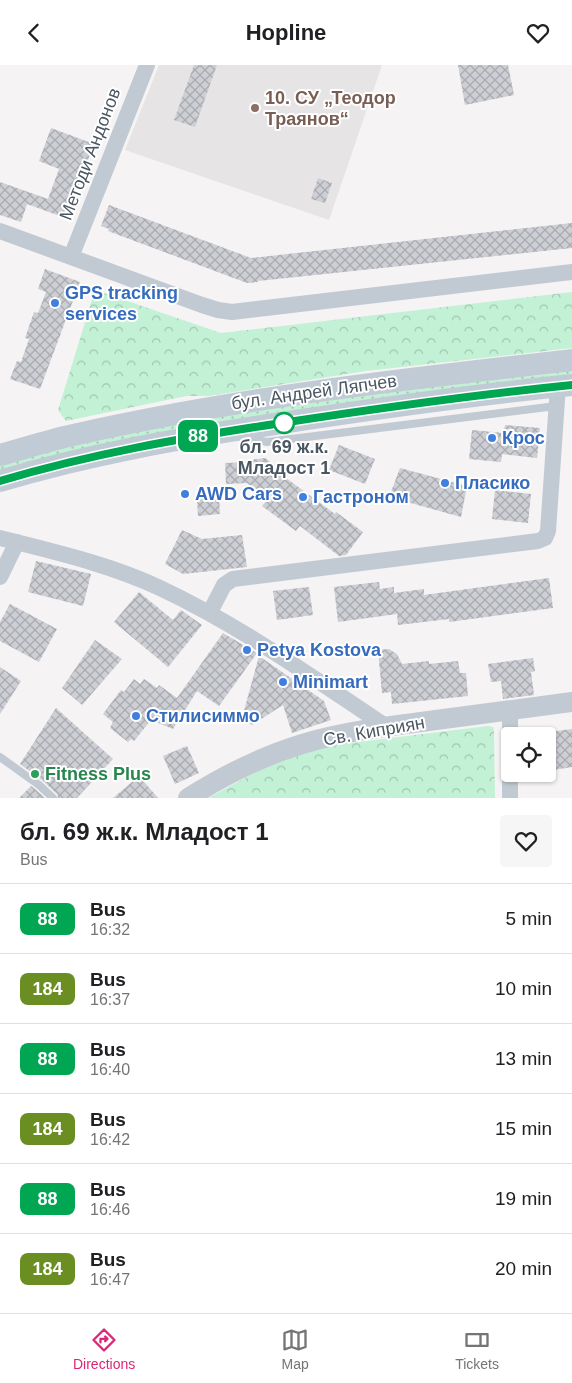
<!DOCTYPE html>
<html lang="en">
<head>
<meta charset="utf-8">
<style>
  body { margin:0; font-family:Arial,sans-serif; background:#f6f6f6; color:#202124; height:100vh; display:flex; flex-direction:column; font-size:19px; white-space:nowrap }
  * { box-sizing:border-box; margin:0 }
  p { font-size:16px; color:#757577 }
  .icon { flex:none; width:28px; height:28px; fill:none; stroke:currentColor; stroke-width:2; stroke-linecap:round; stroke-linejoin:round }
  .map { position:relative; height:733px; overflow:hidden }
  .side { display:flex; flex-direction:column; background:#fff; flex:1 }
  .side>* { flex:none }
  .badge { padding:0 10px; border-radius:8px; font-size:18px; line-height:32px }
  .controls { position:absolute; left:501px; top:662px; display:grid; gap:10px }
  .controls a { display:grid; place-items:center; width:55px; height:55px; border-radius:5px; background:#fff; box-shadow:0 1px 4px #0004; font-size:25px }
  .map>.badge { position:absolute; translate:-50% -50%; box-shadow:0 0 0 2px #fff }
  .round { display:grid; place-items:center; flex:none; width:52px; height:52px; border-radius:5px; background:#f6f6f6 }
  .summary { display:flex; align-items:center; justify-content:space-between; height:85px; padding:0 20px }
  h1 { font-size:24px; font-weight:700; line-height:38px }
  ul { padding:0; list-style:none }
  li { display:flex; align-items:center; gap:15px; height:70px; padding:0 20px; border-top:1px solid #e0e0e0 }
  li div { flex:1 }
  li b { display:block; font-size:19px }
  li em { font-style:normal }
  li .badge { min-width:55px; font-weight:700; text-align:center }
  header { display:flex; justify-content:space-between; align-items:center; height:65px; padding:0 20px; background:#fff; font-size:22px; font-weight:700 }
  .tab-bar { display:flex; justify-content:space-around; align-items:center; height:70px; border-top:1px solid #e0e0e0; background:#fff; font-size:14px; color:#757577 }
  .tab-bar a { display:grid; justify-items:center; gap:2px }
  .tab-bar .selected { color:#db2777 }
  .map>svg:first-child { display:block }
  .education { fill:#e6e4e5 }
  .grass { fill:url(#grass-dots) }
  .park { fill:url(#park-crowns) }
  .building { fill:url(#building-cross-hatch) }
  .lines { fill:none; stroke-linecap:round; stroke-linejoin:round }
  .service { stroke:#c1cad2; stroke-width:8 }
  .minor { stroke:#c1cad2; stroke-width:16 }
  .tertiary { stroke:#c1cad2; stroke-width:20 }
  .secondary { stroke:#c1cbd6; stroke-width:22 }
  .line-casing { stroke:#fff; stroke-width:11 }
  .line { stroke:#00a651; stroke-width:8 }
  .education-dot { fill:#8d6e63; stroke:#fff; stroke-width:2 }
  .shop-dot { fill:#3f7fe0; stroke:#fff; stroke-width:2 }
  .stop-dot { fill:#fff; stroke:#00a651; stroke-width:2.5 }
  .leisure-dot { fill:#2e9e5b; stroke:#fff; stroke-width:2 }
  .labels { text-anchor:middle; stroke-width:4; stroke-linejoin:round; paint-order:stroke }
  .education-label { font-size:18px; font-weight:bold; fill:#785e54; stroke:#fff; text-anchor:start }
  .street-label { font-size:18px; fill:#4a5661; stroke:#fff }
  .shop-label { font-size:18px; font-weight:bold; fill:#366cbe; stroke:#fff; text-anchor:start }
  .stop-label { font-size:18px; font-weight:bold; fill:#4a5661; stroke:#fff }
  .leisure-label { font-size:18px; font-weight:bold; fill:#27864d; stroke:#fff; text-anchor:start }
</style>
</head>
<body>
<header><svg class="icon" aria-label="back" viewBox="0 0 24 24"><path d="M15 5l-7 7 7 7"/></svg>Hopline<svg class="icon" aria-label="heart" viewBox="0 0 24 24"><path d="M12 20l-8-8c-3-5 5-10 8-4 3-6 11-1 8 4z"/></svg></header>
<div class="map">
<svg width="572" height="733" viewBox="0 0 572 733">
  <defs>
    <pattern id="grass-dots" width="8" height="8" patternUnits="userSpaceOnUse" patternTransform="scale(1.25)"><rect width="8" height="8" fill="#c3f1d5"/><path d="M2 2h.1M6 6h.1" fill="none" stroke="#a0c6b0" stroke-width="1.8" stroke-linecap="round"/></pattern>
    <pattern id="park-crowns" width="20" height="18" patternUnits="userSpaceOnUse" patternTransform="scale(1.25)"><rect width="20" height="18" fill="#c3f1d5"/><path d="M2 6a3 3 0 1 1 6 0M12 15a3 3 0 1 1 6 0" fill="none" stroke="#a0c6b0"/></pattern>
    <pattern id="building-cross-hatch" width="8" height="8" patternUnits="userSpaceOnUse" patternTransform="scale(1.25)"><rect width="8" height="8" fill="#cdcfd5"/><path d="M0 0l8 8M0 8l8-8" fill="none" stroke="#a8abb0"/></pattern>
  </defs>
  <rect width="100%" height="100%" fill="#f5f3f3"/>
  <path class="education" d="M159,0h223l-53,155 -204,-70z"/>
  <path class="grass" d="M572,304v8l-369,48 -2,-7 48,-8z
    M194,354l1,8 -195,45v-7l83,-24z"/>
  <path class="park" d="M95,225l126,43 351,-41v56l-206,23 -157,25h-23l-120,25 -8,-11z
    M488,661l5,1 1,4 1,67h-287l70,-38 68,-19 4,2z"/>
  <path class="building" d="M194,0h23l-22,62 -21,-7z
    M458,0h50l6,30 -49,10z
    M51,63l43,16 -19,51 2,1 -9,23 -41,-15 -6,18 -21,-7v-33l48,17 11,-30 -20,-8z
    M318,113l14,5 -7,20 -14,-4z
    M109,140l142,53 321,-35v25l-314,33v1l-11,1 -139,-52 1,-2 -8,-3z
    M45,204l35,13 -40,107 -30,-10 7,-18 4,1 8,-23 -4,-1 9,-26 4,1 8,-21 -8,-3z
    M505,360l35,3 -3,30 -35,-4 -1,8 -32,-3 3,-29 32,3z
    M339,380l36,14 -10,25 -36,-14z
    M265,393l23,17 -2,3 49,36 1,-2 27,20 -17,23 -7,1 -39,-30 -4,5 -34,-25 6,-7 -21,-16 -21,1 -1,-21 25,-1v-2z
    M400,403l67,18 -6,31 -72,-20z
    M495,425l36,4 -3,29 -36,-4z
    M219,432l1,17 -22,2 -1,-18z
    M182,465l20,9 40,-4 5,32 -64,7 -18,-10z
    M36,496l55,13 -8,32 -55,-14z
    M549,513l4,30 -104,14v-3l-51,6 -1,-11 -59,8 -4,-35 45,-5 1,7 14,-2v6l30,-4v6z
    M309,522l4,28 -36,5 -4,-29z
    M139,527l34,28 8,-10 21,15 -34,42 -54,-45z
    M10,539l47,25 -18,33 -39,-21v-19z
    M223,568l34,20 -38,53 -22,-15 -24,38 -22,-9 -17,21 -3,-2 -3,3 -18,-14 3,-6 -10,-8 18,-24 3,2 10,-13 6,5 4,-5 13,9 2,-3 18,13z
    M95,575l27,19 -40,46 -20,-17z
    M389,584l8,5 5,10 27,-3v3l29,-3 2,12h6l2,23 -76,8 -1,-12 -9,1 -4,-43z
    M259,591l65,45 7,19 -39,13 -9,-28 -31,20 -10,-7z
    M533,593l2,13 -4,1 3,23 -31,4 -2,-18 -10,1 -3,-18z
    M0,602l21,14 -21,33z
    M56,643l57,51 -36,39h-19l-1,-4 -14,-13 -23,-17z
    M572,664v38l-24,4v-39z
    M187,681l12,27 -24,11 -12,-28z
    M139,711l19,22h-45z
    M31,721l4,3 10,9h-26z"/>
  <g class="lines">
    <path class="service" d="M241,372l26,5 289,-36
      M0,692l39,28 14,13"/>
    <path class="minor" d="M0,166l202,74 16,5 14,2 340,-40
      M71,192l76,-192
      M0,473c54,14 109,26 160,50 81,38 153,90 227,139
      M0,512l17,-35
      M210,547l14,-27 9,-6 305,-38 7,-3 3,-7 10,-145
      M510,645v88"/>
    <path class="tertiary" d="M188,733c32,-20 66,-38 102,-50 42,-15 87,-20 131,-26 50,-7 101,-13 151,-20"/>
    <path class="secondary" d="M0,390c23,-6 46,-14 69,-19 166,-38 335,-57 503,-76
      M0,416c90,-27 182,-43 275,-57 98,-15 198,-29 297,-39"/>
  </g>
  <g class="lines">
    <g class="line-casing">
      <path id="line" d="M0,416c90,-27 182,-43 275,-57 98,-15 198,-29 297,-39"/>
    </g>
    <use href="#line" class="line"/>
  </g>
  <circle class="education-dot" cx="255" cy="43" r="5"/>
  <g class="shop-dot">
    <circle cx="55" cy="238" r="5"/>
    <circle cx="492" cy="373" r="5"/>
    <circle cx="445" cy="418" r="5"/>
    <circle cx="185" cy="429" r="5"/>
    <circle cx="303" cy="432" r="5"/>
    <circle cx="247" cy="585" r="5"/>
    <circle cx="283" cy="617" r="5"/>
    <circle cx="136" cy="651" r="5"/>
  </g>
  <circle class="stop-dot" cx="284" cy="358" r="10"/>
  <circle class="leisure-dot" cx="35" cy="709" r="5"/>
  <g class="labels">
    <g class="education-label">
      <text x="265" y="39">10. СУ „Теодор<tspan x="265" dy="21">Траянов“</tspan></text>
    </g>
    <g class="street-label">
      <text transform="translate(90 89) rotate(-69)" y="6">Методи Андонов</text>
      <text transform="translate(314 327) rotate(-8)" y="6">бул. Андрей Ляпчев</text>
      <text transform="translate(374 666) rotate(-10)" y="6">Св. Киприян</text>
    </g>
    <g class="shop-label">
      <text x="65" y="234">GPS tracking<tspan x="65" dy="21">services</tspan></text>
      <text x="502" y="379">Крос</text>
      <text x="455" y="424">Пласико</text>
      <text x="195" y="435">AWD Cars</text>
      <text x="313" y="438">Гастроном</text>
      <text x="257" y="591">Petya Kostova</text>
      <text x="293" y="623">Minimart</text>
      <text x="146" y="657">Стилисиммо</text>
    </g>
    <g class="stop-label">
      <text x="284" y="388">бл. 69 ж.к.<tspan x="284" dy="21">Младост 1</tspan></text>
    </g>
    <g class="leisure-label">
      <text x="45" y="715">Fitness Plus</text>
    </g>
  </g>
</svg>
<div class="controls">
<a><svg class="icon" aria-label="locate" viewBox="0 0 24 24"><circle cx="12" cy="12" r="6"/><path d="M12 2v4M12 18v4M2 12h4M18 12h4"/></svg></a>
</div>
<b class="badge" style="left:198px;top:371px;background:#00a651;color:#fff">88</b>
</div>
<section class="side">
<div class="summary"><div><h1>бл. 69 ж.к. Младост 1</h1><p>Bus</p></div><a class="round"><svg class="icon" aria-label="heart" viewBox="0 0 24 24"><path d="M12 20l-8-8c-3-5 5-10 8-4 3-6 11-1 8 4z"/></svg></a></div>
<ul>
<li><span class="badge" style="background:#00a651;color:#fff">88</span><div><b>Bus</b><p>16:32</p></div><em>5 min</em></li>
<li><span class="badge" style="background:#6b8e23;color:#fff">184</span><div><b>Bus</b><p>16:37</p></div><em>10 min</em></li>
<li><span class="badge" style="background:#00a651;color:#fff">88</span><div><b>Bus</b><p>16:40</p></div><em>13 min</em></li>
<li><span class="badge" style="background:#6b8e23;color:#fff">184</span><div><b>Bus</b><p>16:42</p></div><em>15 min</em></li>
<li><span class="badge" style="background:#00a651;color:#fff">88</span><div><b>Bus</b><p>16:46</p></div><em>19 min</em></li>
<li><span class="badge" style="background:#6b8e23;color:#fff">184</span><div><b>Bus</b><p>16:47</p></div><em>20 min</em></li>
</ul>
</section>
<nav class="tab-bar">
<a class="selected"><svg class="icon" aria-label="directions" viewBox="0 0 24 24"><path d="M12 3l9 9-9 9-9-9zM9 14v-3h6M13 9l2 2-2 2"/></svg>Directions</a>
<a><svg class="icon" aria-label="map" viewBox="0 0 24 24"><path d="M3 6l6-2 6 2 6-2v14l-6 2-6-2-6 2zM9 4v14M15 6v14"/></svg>Map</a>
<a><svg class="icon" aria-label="tickets" viewBox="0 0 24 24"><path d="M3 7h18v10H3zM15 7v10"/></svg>Tickets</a>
</nav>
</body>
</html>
